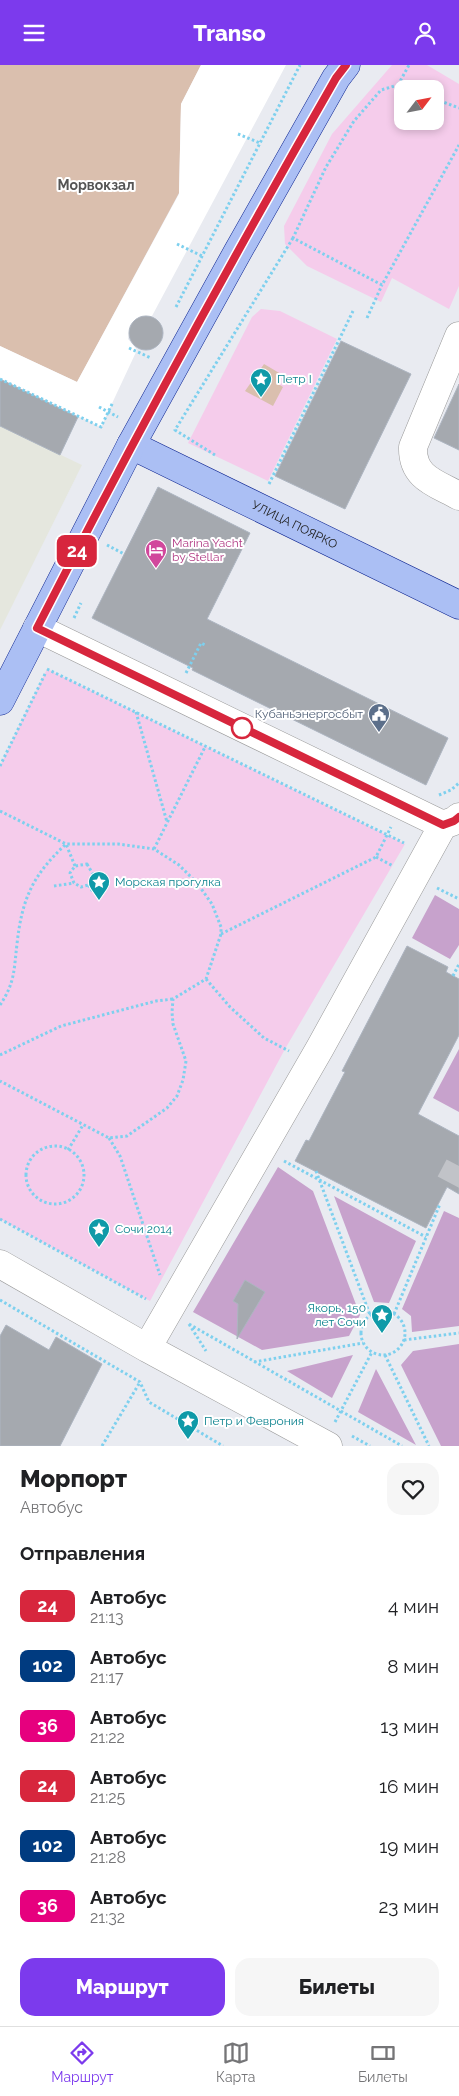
<!DOCTYPE html>
<html lang="ru">
<head>
<meta charset="utf-8">
<style>
  body { margin:0; font-family:Raleway,sans-serif; background:#f6f6f6; color:#202124; height:100vh; display:flex; flex-direction:column; font-size:19px; white-space:nowrap }
  * { box-sizing:border-box; margin:0 }
  p { font-size:16px; color:#757577 }
  .icon { flex:none; width:28px; height:28px; fill:none; stroke:currentColor; stroke-width:2; stroke-linecap:round; stroke-linejoin:round }
  .map { position:relative; height:1381px; overflow:hidden }
  .side { display:flex; flex-direction:column; background:#fff; flex:1 }
  .side>* { flex:none }
  .badge { padding:0 10px; border-radius:8px; font-size:18px; line-height:32px }
  .needle { width:32px; rotate:58deg }
  .buttons { position:absolute; left:394px; top:15px; display:grid; gap:10px }
  .buttons a { display:grid; place-items:center; width:50px; height:50px; border-radius:10px; background:#fff; box-shadow:0 2px 8px #0003; font-size:25px }
  .map>.badge { position:absolute; translate:-50% -50%; box-shadow:0 0 0 2px #fff }
  h2 { padding:0 20px; font-size:19px; line-height:45px }
  .round { display:grid; place-items:center; flex:none; width:52px; height:52px; border-radius:15px; background:#f6f6f6 }
  .summary { display:flex; align-items:center; justify-content:space-between; height:85px; padding:0 20px }
  h1 { font-size:24px; font-weight:800; line-height:38px }
  .primary-button { display:flex; gap:10px; margin-top:auto; padding:10px 20px }
  .primary-button a { flex:1; height:58px; border-radius:15px; background:#7c3aed; color:#fff; font-size:20px; font-weight:800; line-height:58px; text-align:center }
  .primary-button a+a { background:#f6f6f6; color:#202124 }
  ul { padding:0; list-style:none }
  li { display:flex; align-items:center; gap:15px; height:60px; padding:0 20px }
  li div { flex:1 }
  li b { display:block; font-size:19px }
  li em { font-style:normal }
  li .badge { min-width:55px; font-weight:700; text-align:center }
  header { display:flex; justify-content:space-between; align-items:center; height:65px; padding:0 20px; background:#7c3aed; color:#fff; font-size:22px; font-weight:800 }
  .dock { display:flex; justify-content:space-around; align-items:center; height:70px; border-top:1px solid #e0e0e0; background:#fff; font-size:14px; color:#757577 }
  .dock a { display:grid; justify-items:center; gap:2px }
  .dock .selected { color:#7c3aed }
  .map>svg:first-child { display:block }
  .forest { fill:#c7a2cc }
  .park { fill:#f5cceb; fill-rule:evenodd }
  .plaza { fill:#e5e7de }
  .water { fill:#dabfae }
  .pier { fill:#fff }
  .building { fill:#a5a9af; stroke:#adb5c1 }
  .lines { fill:none; stroke-linecap:round; stroke-linejoin:round }
  .minor-tunnel { stroke:#c1c3c8; stroke-width:28; stroke-dasharray:28 14; stroke-linecap:butt }
  .minor-casing { stroke:#999; stroke-width:29 }
  .major-casing { stroke:#0e2591; stroke-width:29 }
  .path { stroke:#7ed0ee; stroke-width:3; stroke-dasharray:2.5 2.5; stroke-linecap:butt }
  .minor { stroke:#fff; stroke-width:28 }
  .major { stroke:#abbff4; stroke-width:28 }
  .line-casing { stroke:#fff; stroke-width:11 }
  .line { stroke:#d7263d; stroke-width:8 }
  .stop-dot { fill:#fff; stroke:#d7263d; stroke-width:2.5 }
  .labels { text-anchor:middle; stroke-width:4; stroke-linejoin:round; paint-order:stroke }
  .culture-label { font-size:12px; fill:#0d838f; stroke:#fff; text-anchor:start }
  .street-label { font-size:12px; fill:#222; stroke:#fff }
  .hotel-label { font-size:12px; fill:#b23c85; stroke:#fff; text-anchor:start }
  .service-label { font-size:12px; fill:#4e5e75; stroke:#fff; text-anchor:end }
  .neighbourhood-label { font-size:14px; font-weight:bold; fill:#555; stroke:#fff }
</style>
</head>
<body>
<header><svg class="icon" aria-label="menu" viewBox="0 0 24 24"><path d="M4 6h16M4 12h16M4 18h16"/></svg>Transo<svg class="icon" aria-label="person" viewBox="0 0 24 24"><circle cx="12" cy="8" r="4"/><path d="M4 21q1-7 8-7t8 7"/></svg></header>
<div class="map">
<svg width="459" height="1381" viewBox="0 0 459 1381">
  <rect width="100%" height="100%" fill="#e9ebf1"/>
  <path class="forest" d="M435,830l24,14v36l-9,14 -38,-21z
    M459,984v63l-26,-14z
    M278,1102l35,24 47,124 -11,21 -87,14 -69,-38z
    M334,1131l82,45 -27,62 -15,-1z
    M444,1146l15,7v108l-47,6 -1,-16 -9,-7z
    M459,1279v102h-18l-40,-81 12,-14z
    M353,1290l-21,43 -45,-27z
    M376,1304l40,76 -58,-33z"/>
  <path class="park" d="M392,0h35l32,19v202l-10,23 -57,-31 -11,24 -74,-36 -22,-22 -1,-18 48,-92zM402,24h33v32h-33z
    M261,244l19,2 57,28 -69,142 -80,-38 64,-126zM255,311l28,11 -37,4z
    M47,604l358,175 -120,205 -135,252 -150,-82v-453z"/>
  <path class="plaza" d="M0,361l82,39 -82,165z"/>
  <path class="water" d="M0,0h201l-20,39 -2,89 -102,189 -77,-36z
    M264,299l17,10 -4,9 6,4 -10,19 -28,-15z"/>
  <path class="pier" d="M201,0h85l-134,251h-11l-11,9 -2,14 9,11 -36,77 -101,-48v-33l77,36 102,-188 2,-90z"/>
  <path class="building" d="M129 268a17 17 0 1 1 34 0a17 17 0 1 1-34 0Z
    M341,276l70,33 -66,135 -70,-33z
    M0,314l78,38 -18,38 -60,-29z
    M459,319v66l-25,-12z
    M158,422l92,46 -43,86 241,119 -22,47 -234,-115 1,-2 -101,-50z
    M407,881l41,21 -2,5 13,7v56l-41,79 41,22v58l-12,-7 -21,41 -131,-67 11,-21 3,1 36,-69 -3,-1z
    M245,1215l20,12 -28,47 1,-35 -5,-3z
    M6,1260l43,25 7,-13 46,27 -42,82h-60v-110z"/>
  <g class="lines">
    <path class="minor-tunnel" d="M450,1118l9,-17"/>
    <g class="minor-casing">
      <path id="minor" d="M459,271l-46,111c-1,31 23,36 46,49
        M37,563l406,197
        M0,1199l147,84 181,98
        M147,1283l173,-300 123,-223 11,-4 5,-4"/>
    </g>
    <g class="major-casing">
      <g id="major">
        <path id="s1" d="M131,380l328,160"/>
        <path d="M0,636l131,-256 106,-192 99,-175 10,-13"/>
      </g>
    </g>
    <path class="path" d="M398,20l11,-20
      M408,24l-10,-4 -17,5 -27,31 -28,46 -33,71 89,47 77,-140
      M435,34l24,9
      M238,69l22,9
      M177,179l25,12
      M176,242l124,-242
      M367,253l15,-33
      M129,283l22,10
      M0,314l101,48 12,-25
      M99,342l19,10
      M215,390l-40,-25 118,-192
      M269,419l84,-173
      M107,480l17,9
      M74,553l7,-15
      M47,604l357,174
      M186,608l15,-30 4,2
      M136,647l31,110
      M0,701l46,-94
      M439,730l12,-5 8,-7
      M0,746l66,33 9,22
      M154,784l51,-102
      M376,792l17,9
      M87,799l7,12 -6,9 -7,2 -7,-4 -4,-10 5,-7z
      M94,811l15,-1
      M88,820l6,8
      M54,821l20,-3
      M437,823l22,11
      M221,869l155,-77 15,-30
      M453,911l6,-12
      M206,914l24,28 34,31 25,13
      M0,940c15,-22 14,-36 17,-61 5,-46 16,-69 49,-100h52l36,5 25,16 18,18 15,21 9,23v7l-15,45 -33,20 -1,13 1,12 13,37 -3,19 -6,16 -10,12 -40,28 -18,2 -109,-57
      M0,990l61,-29 95,-25 17,-2
      M109,1073l11,18 40,119
      M26 1110a29 29 0 1 1 58 0a29 29 0 1 1-58 0Z
      M68,1085l15,-25
      M284,1096l142,76
      M316,1106l54,144
      M0,1154l146,80
      M0,1235l140,82 9,20 74,44
      M361 1268a22 22 0 1 1 44 0a22 22 0 1 1-44 0Z
      M394,1249l46,-110
      M189,1259l213,122
      M189,1259l17,27
      M404,1275l55,-7
      M385,1290l44,91
      M254,1297l109,-19
      M335,1357l37,-70
      M352,1371l18,10
      M102,1381l38,-64"/>
    <use href="#minor" class="minor"/>
    <use href="#major" class="major"/>
  </g>
  <g class="lines">
    <g class="line-casing">
      <path id="line" d="M346,0l-10,13c-104,181 -204,364 -299,550l406,197 11,-4 5,-4"/>
    </g>
    <use href="#line" class="line"/>
  </g>
  <defs>
    <g id="sight-pin" transform="scale(1.125)"><path d="M0 17L-7.5 6A9.5 9.5 0 1 1 7.5 6Z" fill="#0f9aa8" stroke="#fff"/><path d="M0-6L1.8-2.2L6-1.7L2.9 1.2L3.7 5.4L0 3.3L-3.7 5.4L-2.9 1.2L-6-1.7L-1.8-2.2Z" fill="#fff"/></g>
    <g id="hotel-pin" transform="scale(1.125)"><path d="M0 17L-7.5 6A9.5 9.5 0 1 1 7.5 6Z" fill="#d1479c" stroke="#fff"/><path d="M-6-4.5h1.5V1H6V5H4.5V3h-9V5H-6ZM-4 0a1.8 1.8 0 1 1 3.6 0ZM.5 0V-2.5h3Q6-2.5 6 0Z" fill="#fff"/></g>
    <g id="civic-pin" transform="scale(1.125)"><path d="M0 17L-7.5 6A9.5 9.5 0 1 1 7.5 6Z" fill="#5c6f8a" stroke="#fff"/><path d="M-.6-6.5H3V-4.5H.6V-3L4-1V1h2V6H-6V1h2V-1L-.6-3ZM-1.2 2.5V6h2.4V2.5Z" fill="#fff"/></g>
  </defs>
  <g fill-rule="evenodd">
    <use href="#sight-pin" x="261" y="314"/>
    <use href="#hotel-pin" x="156" y="485"/>
    <use href="#civic-pin" x="379" y="649"/>
    <use href="#sight-pin" x="99" y="817"/>
    <use href="#sight-pin" x="99" y="1164"/>
    <use href="#sight-pin" x="382" y="1250"/>
    <use href="#sight-pin" x="188" y="1356"/>
  </g>
  <circle class="stop-dot" cx="242" cy="663" r="10"/>
  <g class="labels">
    <g class="culture-label">
      <text x="277" y="318">Петр I</text>
      <text x="115" y="821">Морская прогулка</text>
      <text x="115" y="1168">Сочи 2014</text>
      <text x="366" y="1247" text-anchor="end">Якорь, 150<tspan x="366" dy="14">лет Сочи</tspan></text>
      <text x="204" y="1360">Петр и Феврония</text>
    </g>
    <g class="street-label">
      <text dy="4" stroke="none"><textPath href="#s1" startOffset="182">УЛИЦА ПОЯРКО</textPath></text>
    </g>
    <g class="hotel-label">
      <text x="172" y="482">Marina Yacht<tspan x="172" dy="14">by Stellar</tspan></text>
    </g>
    <g class="service-label">
      <text x="363" y="653">Кубаньэнергосбыт</text>
    </g>
    <g class="neighbourhood-label">
      <text x="96" y="125">Морвокзал</text>
    </g>
  </g>
</svg>
<div class="buttons">
<a><svg class="needle" viewBox="-14 -14 28 28"><path d="M0-13l5 13h-10z" fill="#e53935"/><path d="M0 13l5-13h-10z" fill="#757577"/></svg></a>
</div>
<b class="badge" style="left:77px;top:486px;background:#d7263d;color:#fff">24</b>
</div>
<section class="side">
<div class="summary"><div><h1>Морпорт</h1><p>Автобус</p></div><a class="round"><svg class="icon" aria-label="heart" viewBox="0 0 24 24"><path d="M12 20l-8-8c-3-5 5-10 8-4 3-6 11-1 8 4z"/></svg></a></div>
<h2>Отправления</h2>
<ul>
<li><span class="badge" style="background:#d7263d;color:#fff">24</span><div><b>Автобус</b><p>21:13</p></div><em>4 мин</em></li>
<li><span class="badge" style="background:#003b80;color:#fff">102</span><div><b>Автобус</b><p>21:17</p></div><em>8 мин</em></li>
<li><span class="badge" style="background:#e6007e;color:#fff">36</span><div><b>Автобус</b><p>21:22</p></div><em>13 мин</em></li>
<li><span class="badge" style="background:#d7263d;color:#fff">24</span><div><b>Автобус</b><p>21:25</p></div><em>16 мин</em></li>
<li><span class="badge" style="background:#003b80;color:#fff">102</span><div><b>Автобус</b><p>21:28</p></div><em>19 мин</em></li>
<li><span class="badge" style="background:#e6007e;color:#fff">36</span><div><b>Автобус</b><p>21:32</p></div><em>23 мин</em></li>
</ul>
<div class="primary-button"><a>Маршрут</a><a>Билеты</a></div>
</section>
<nav class="dock">
<a class="selected"><svg class="icon" aria-label="directions" viewBox="0 0 24 24"><path d="M12 3l9 9-9 9-9-9zM9 14v-3h6M13 9l2 2-2 2"/></svg>Маршрут</a>
<a><svg class="icon" aria-label="map" viewBox="0 0 24 24"><path d="M3 6l6-2 6 2 6-2v14l-6 2-6-2-6 2zM9 4v14M15 6v14"/></svg>Карта</a>
<a><svg class="icon" aria-label="tickets" viewBox="0 0 24 24"><path d="M3 7h18v10H3zM15 7v10"/></svg>Билеты</a>
</nav>
</body>
</html>
